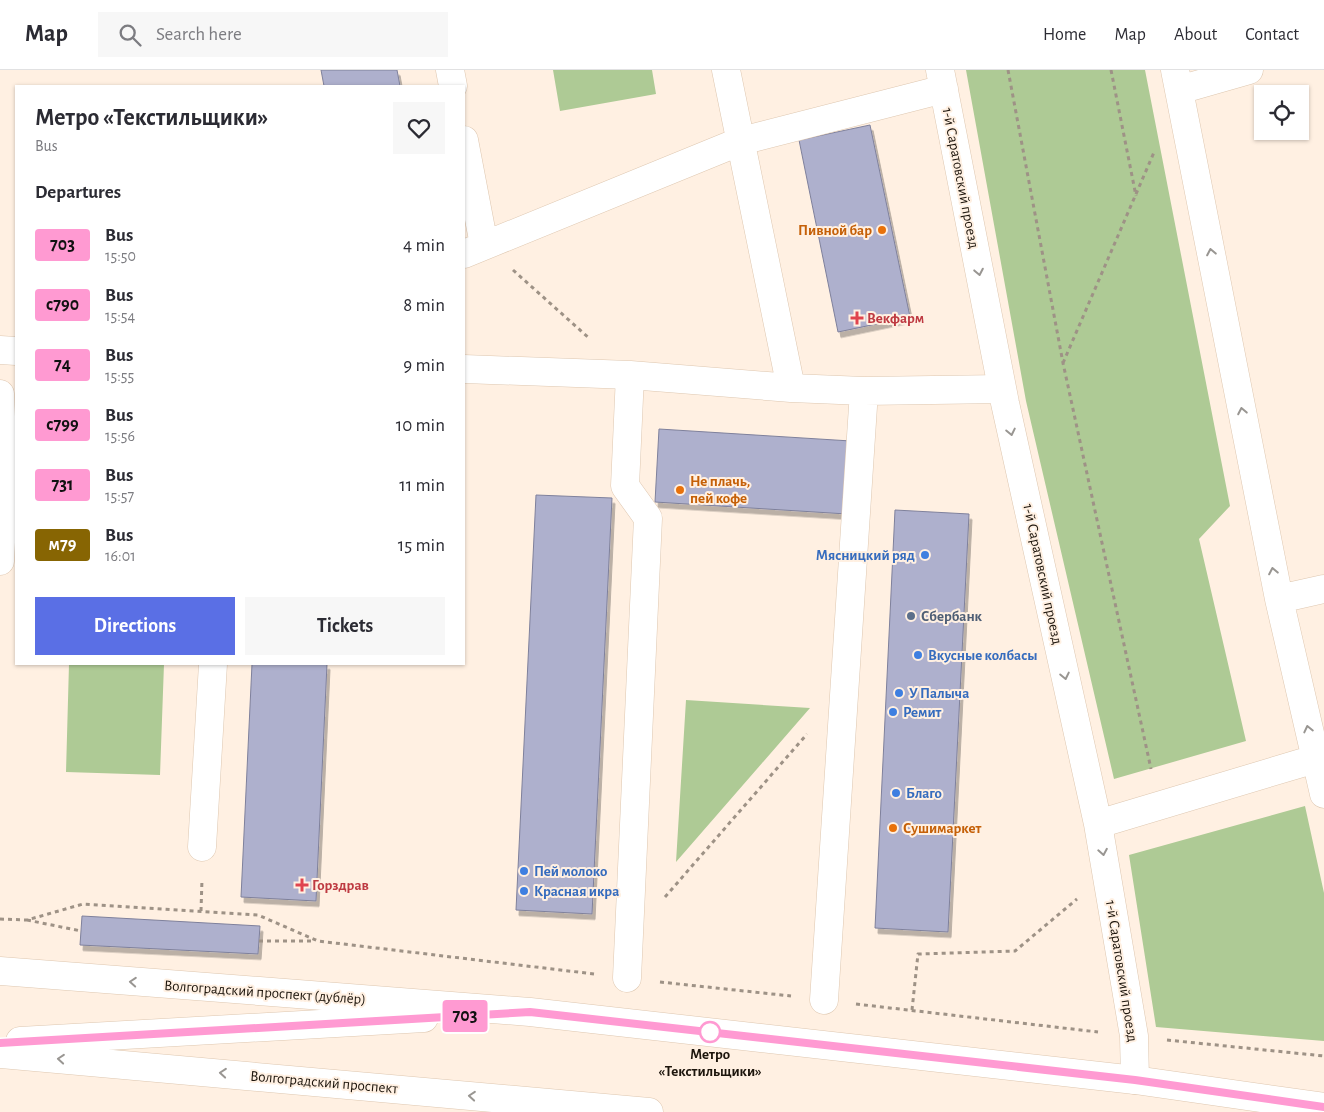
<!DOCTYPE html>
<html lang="en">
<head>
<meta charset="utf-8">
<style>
  body { margin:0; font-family:"Alegreya Sans",sans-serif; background:#f7f7f7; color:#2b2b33; height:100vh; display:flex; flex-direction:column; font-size:19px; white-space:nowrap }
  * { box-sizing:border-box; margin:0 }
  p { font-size:16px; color:#7c7c81 }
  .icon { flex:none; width:28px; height:28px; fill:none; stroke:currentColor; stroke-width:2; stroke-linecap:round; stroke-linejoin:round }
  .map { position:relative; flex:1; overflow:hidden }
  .side { position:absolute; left:15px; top:15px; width:450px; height:580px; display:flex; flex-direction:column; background:#fff; border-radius:0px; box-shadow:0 1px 4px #0004 }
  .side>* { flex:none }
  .badge { padding:0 10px; border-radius:4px; font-size:18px; line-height:32px }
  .fabs { position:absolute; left:1254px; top:15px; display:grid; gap:10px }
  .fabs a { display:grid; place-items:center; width:55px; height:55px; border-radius:0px; background:#fff; box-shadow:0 1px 4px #0004; font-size:25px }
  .map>.badge { position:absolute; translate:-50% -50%; box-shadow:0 0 0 2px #fff }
  h2 { padding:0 20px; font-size:19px; line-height:45px }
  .round { display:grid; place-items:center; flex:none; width:52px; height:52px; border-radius:0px; background:#f7f7f7 }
  .overview { display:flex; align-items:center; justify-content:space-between; height:85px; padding:0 20px }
  h1 { font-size:24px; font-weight:700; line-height:38px }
  .cta { display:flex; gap:10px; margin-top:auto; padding:10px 20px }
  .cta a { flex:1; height:58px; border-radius:0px; background:#5a6fe5; color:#fff; font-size:20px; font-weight:700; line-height:58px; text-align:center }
  .cta a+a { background:#f7f7f7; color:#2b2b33 }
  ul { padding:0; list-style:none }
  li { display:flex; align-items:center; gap:15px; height:60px; padding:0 20px }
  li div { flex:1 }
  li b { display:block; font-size:19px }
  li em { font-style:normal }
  li .badge { min-width:55px; font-weight:700; text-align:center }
  header { display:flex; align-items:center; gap:30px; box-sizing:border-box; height:70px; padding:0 25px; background:#fff; border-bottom:1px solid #e1e1e2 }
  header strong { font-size:24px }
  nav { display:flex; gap:28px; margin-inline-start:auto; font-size:18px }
  .search { width:350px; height:45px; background:#f7f7f7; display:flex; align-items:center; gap:12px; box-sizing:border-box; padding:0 18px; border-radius:0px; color:#7c7c81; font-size:19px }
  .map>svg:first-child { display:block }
  .green { fill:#aeca95 }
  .building { fill:#aeb0cd; stroke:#7f819c; filter:url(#shadow) }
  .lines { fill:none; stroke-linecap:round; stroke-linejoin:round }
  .minor-casing { stroke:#dec7b0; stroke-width:29 }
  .major-casing { stroke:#dec7b0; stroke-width:29 }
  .path { stroke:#9e9286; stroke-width:3; stroke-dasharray:4 4; stroke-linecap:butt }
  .minor { stroke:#fff; stroke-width:28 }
  .major { stroke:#fff; stroke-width:28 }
  .oneway { stroke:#999692 }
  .line-casing { stroke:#fff; stroke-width:11 }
  .line { stroke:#ff9ad2; stroke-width:8 }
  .food-dot { fill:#e8710a; stroke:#fff0e2; stroke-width:2 }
  .health-dot { fill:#e0444e; stroke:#fff0e2; stroke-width:2 }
  .shop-dot { fill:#3f7fe0; stroke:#fff0e2; stroke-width:2 }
  .service-dot { fill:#5c6f8a; stroke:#fff0e2; stroke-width:2 }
  .stop-dot { fill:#fff; stroke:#ff9ad2; stroke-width:2.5 }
  .labels { text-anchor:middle; stroke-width:4; stroke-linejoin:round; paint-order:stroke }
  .street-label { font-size:15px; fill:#1d150c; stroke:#fff0e2 }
  .food-label { font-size:15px; font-weight:bold; fill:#c56008; stroke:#fff0e2; text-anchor:start }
  .health-label { font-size:15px; font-weight:bold; fill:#be3a42; stroke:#fff0e2; text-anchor:start }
  .shop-label { font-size:15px; font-weight:bold; fill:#366cbe; stroke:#fff0e2; text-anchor:start }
  .service-label { font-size:15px; font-weight:bold; fill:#4e5e75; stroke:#fff0e2; text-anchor:start }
  .stop-label { font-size:15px; font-weight:bold; fill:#1d150c; stroke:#fff0e2 }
</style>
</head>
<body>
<header>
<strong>Map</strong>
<div class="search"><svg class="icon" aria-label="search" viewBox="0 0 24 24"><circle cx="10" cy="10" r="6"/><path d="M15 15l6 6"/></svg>Search here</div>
<nav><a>Home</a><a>Map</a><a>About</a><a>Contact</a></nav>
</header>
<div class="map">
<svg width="1324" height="1042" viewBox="0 0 1324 1042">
  <defs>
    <filter id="shadow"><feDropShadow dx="3" dy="5.5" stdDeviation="0" flood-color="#0004"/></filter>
  </defs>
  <rect width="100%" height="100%" fill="#fff0e2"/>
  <path class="green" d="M553,0h99l4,24 -96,17z
    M966,0h179l85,436 -31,33 47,202 -132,38 -88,-378z
    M69,594h95l-4,111 -94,-3z
    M686,630l124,8 -134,154z
    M1305,736l19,87v148l-168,-14 -27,-172z"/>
  <path class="building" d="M321,0h76l3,16h-76z
    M870,55l40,192 -72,15 -39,-192z
    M659,359l192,12 -4,73 -192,-12z
    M536,425l76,3 -20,416 -76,-4z
    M895,440l74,4 -21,418 -73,-4z
    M252,594h75l-11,237 -75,-4z
    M82,846l178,10 -2,28 -178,-9z"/>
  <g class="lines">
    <g class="minor-casing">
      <path id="minor" d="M450,0l3,16
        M726,0l65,318
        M940,0l65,333 93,421 36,212 1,44
        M1175,0l104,529 45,195
        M1179,20l70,-20
        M464,70l20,105
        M464,184l277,-113 203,-52
        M0,280l16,1
        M464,299l166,6 161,13 73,3 138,-2
        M0,324l4,91 -4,76
        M1279,529l45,-10
        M1098,754l217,-65
        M202,777l11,-183
        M627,908l21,-460 -23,-32 5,-111
        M824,930l40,-609"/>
    </g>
    <g class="major-casing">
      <path id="major" d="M0,901l530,41 605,68 189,27
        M20,971l404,-23
        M0,984l649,58"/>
    </g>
    <path class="path" d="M1008,0l55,293 88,406
      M1111,0l25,126
      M513,200l77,69
      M1063,293l92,-213
      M665,827l142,-163
      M201,841l1,-32
      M0,849l27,1 56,-16 175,11 60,26 276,33
      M27,850l54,11
      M259,871h56
      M660,912l131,14
      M856,934l242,28
      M912,940l6,-56 97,-3 62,-52
      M1167,970l157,16"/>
    <use href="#minor" class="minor"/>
    <use href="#major" class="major"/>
  </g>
  <defs><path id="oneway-chevron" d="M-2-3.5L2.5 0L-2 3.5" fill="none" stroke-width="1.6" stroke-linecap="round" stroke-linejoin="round" transform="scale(1.25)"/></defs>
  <g class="oneway">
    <use href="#oneway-chevron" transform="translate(1211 182) rotate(-101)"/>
    <use href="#oneway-chevron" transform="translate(979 202) rotate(79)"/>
    <use href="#oneway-chevron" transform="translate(1242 341) rotate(-101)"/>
    <use href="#oneway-chevron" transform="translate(1011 362) rotate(78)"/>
    <use href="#oneway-chevron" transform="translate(1273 501) rotate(-101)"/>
    <use href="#oneway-chevron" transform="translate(1065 606) rotate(78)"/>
    <use href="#oneway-chevron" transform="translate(1308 659) rotate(-103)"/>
    <use href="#oneway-chevron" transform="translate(1103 782) rotate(80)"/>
    <use href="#oneway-chevron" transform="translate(133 912) rotate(-176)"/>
    <use href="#oneway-chevron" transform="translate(61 989) rotate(-175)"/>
    <use href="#oneway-chevron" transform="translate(223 1003) rotate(-175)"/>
    <use href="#oneway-chevron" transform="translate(472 1026) rotate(-175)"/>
  </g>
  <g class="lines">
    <g class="line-casing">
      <path id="line" d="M0,973l530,-31 605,68 189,27"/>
    </g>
    <use href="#line" class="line"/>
  </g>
  <g class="food-dot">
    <circle cx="882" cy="160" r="5"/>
    <circle cx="680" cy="420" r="5"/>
    <circle cx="893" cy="758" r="5"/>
  </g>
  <g class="health-dot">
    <path d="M854.5 240.5h5v5h5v5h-5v5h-5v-5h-5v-5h5z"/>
    <path d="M299.5 807.5h5v5h5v5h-5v5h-5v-5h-5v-5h5z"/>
  </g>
  <g class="shop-dot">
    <circle cx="925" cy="485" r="5"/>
    <circle cx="918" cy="585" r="5"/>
    <circle cx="899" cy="623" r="5"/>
    <circle cx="893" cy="642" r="5"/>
    <circle cx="896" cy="723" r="5"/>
    <circle cx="524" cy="801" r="5"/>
    <circle cx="524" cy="821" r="5"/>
  </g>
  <circle class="service-dot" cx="911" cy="546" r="5"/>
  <circle class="stop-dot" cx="710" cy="962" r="10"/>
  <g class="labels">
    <g class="street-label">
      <text transform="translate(961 108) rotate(79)" y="5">1-й Саратовский проезд</text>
      <text transform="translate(1043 504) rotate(78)" y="5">1-й Саратовский проезд</text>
      <text transform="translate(1122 901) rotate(81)" y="5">1-й Саратовский проезд</text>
      <text transform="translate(265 922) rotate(4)" y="5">Волгоградский проспект (дублёр)</text>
      <text transform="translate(324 1012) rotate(5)" y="5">Волгоградский проспект</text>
    </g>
    <g class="food-label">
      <text x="872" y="165" text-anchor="end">Пивной бар</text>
      <text x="690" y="416">Не плачь,<tspan x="690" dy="17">пей кофе</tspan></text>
      <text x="903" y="763">Сушимаркет</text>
    </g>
    <g class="health-label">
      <text x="867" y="253">Векфарм</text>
      <text x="312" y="820">Горздрав</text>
    </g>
    <g class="shop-label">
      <text x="915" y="490" text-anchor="end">Мясницкий ряд</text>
      <text x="928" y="590">Вкусные колбасы</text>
      <text x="909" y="628">У Палыча</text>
      <text x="903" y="647">Ремит</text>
      <text x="906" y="728">Благо</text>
      <text x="534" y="806">Пей молоко</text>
      <text x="534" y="826">Красная икра</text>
    </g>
    <g class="service-label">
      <text x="921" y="551">Сбербанк</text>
    </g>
    <g class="stop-label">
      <text x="710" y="989">Метро<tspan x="710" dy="17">«Текстильщики»</tspan></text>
    </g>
  </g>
</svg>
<div class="fabs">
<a><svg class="icon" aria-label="locate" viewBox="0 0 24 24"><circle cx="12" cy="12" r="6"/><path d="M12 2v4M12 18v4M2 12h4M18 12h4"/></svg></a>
</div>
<b class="badge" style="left:465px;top:946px;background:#ff9ad2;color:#111">703</b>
<section class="side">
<div class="overview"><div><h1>Метро «Текстильщики»</h1><p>Bus</p></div><a class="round"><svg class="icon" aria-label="heart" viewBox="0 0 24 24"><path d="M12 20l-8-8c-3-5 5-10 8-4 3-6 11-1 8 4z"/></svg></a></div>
<h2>Departures</h2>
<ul>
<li><span class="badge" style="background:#ff9ad2;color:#111">703</span><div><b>Bus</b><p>15:50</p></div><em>4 min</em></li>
<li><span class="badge" style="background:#ff9ad2;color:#111">с790</span><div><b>Bus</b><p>15:54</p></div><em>8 min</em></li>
<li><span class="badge" style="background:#ff9ad2;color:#111">74</span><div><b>Bus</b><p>15:55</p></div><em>9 min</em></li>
<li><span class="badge" style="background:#ff9ad2;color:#111">с799</span><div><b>Bus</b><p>15:56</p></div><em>10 min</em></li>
<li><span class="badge" style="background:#ff9ad2;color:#111">731</span><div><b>Bus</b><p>15:57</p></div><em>11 min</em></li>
<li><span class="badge" style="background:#876503;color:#fff">м79</span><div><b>Bus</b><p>16:01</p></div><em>15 min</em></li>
</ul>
<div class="cta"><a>Directions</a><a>Tickets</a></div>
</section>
</div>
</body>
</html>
